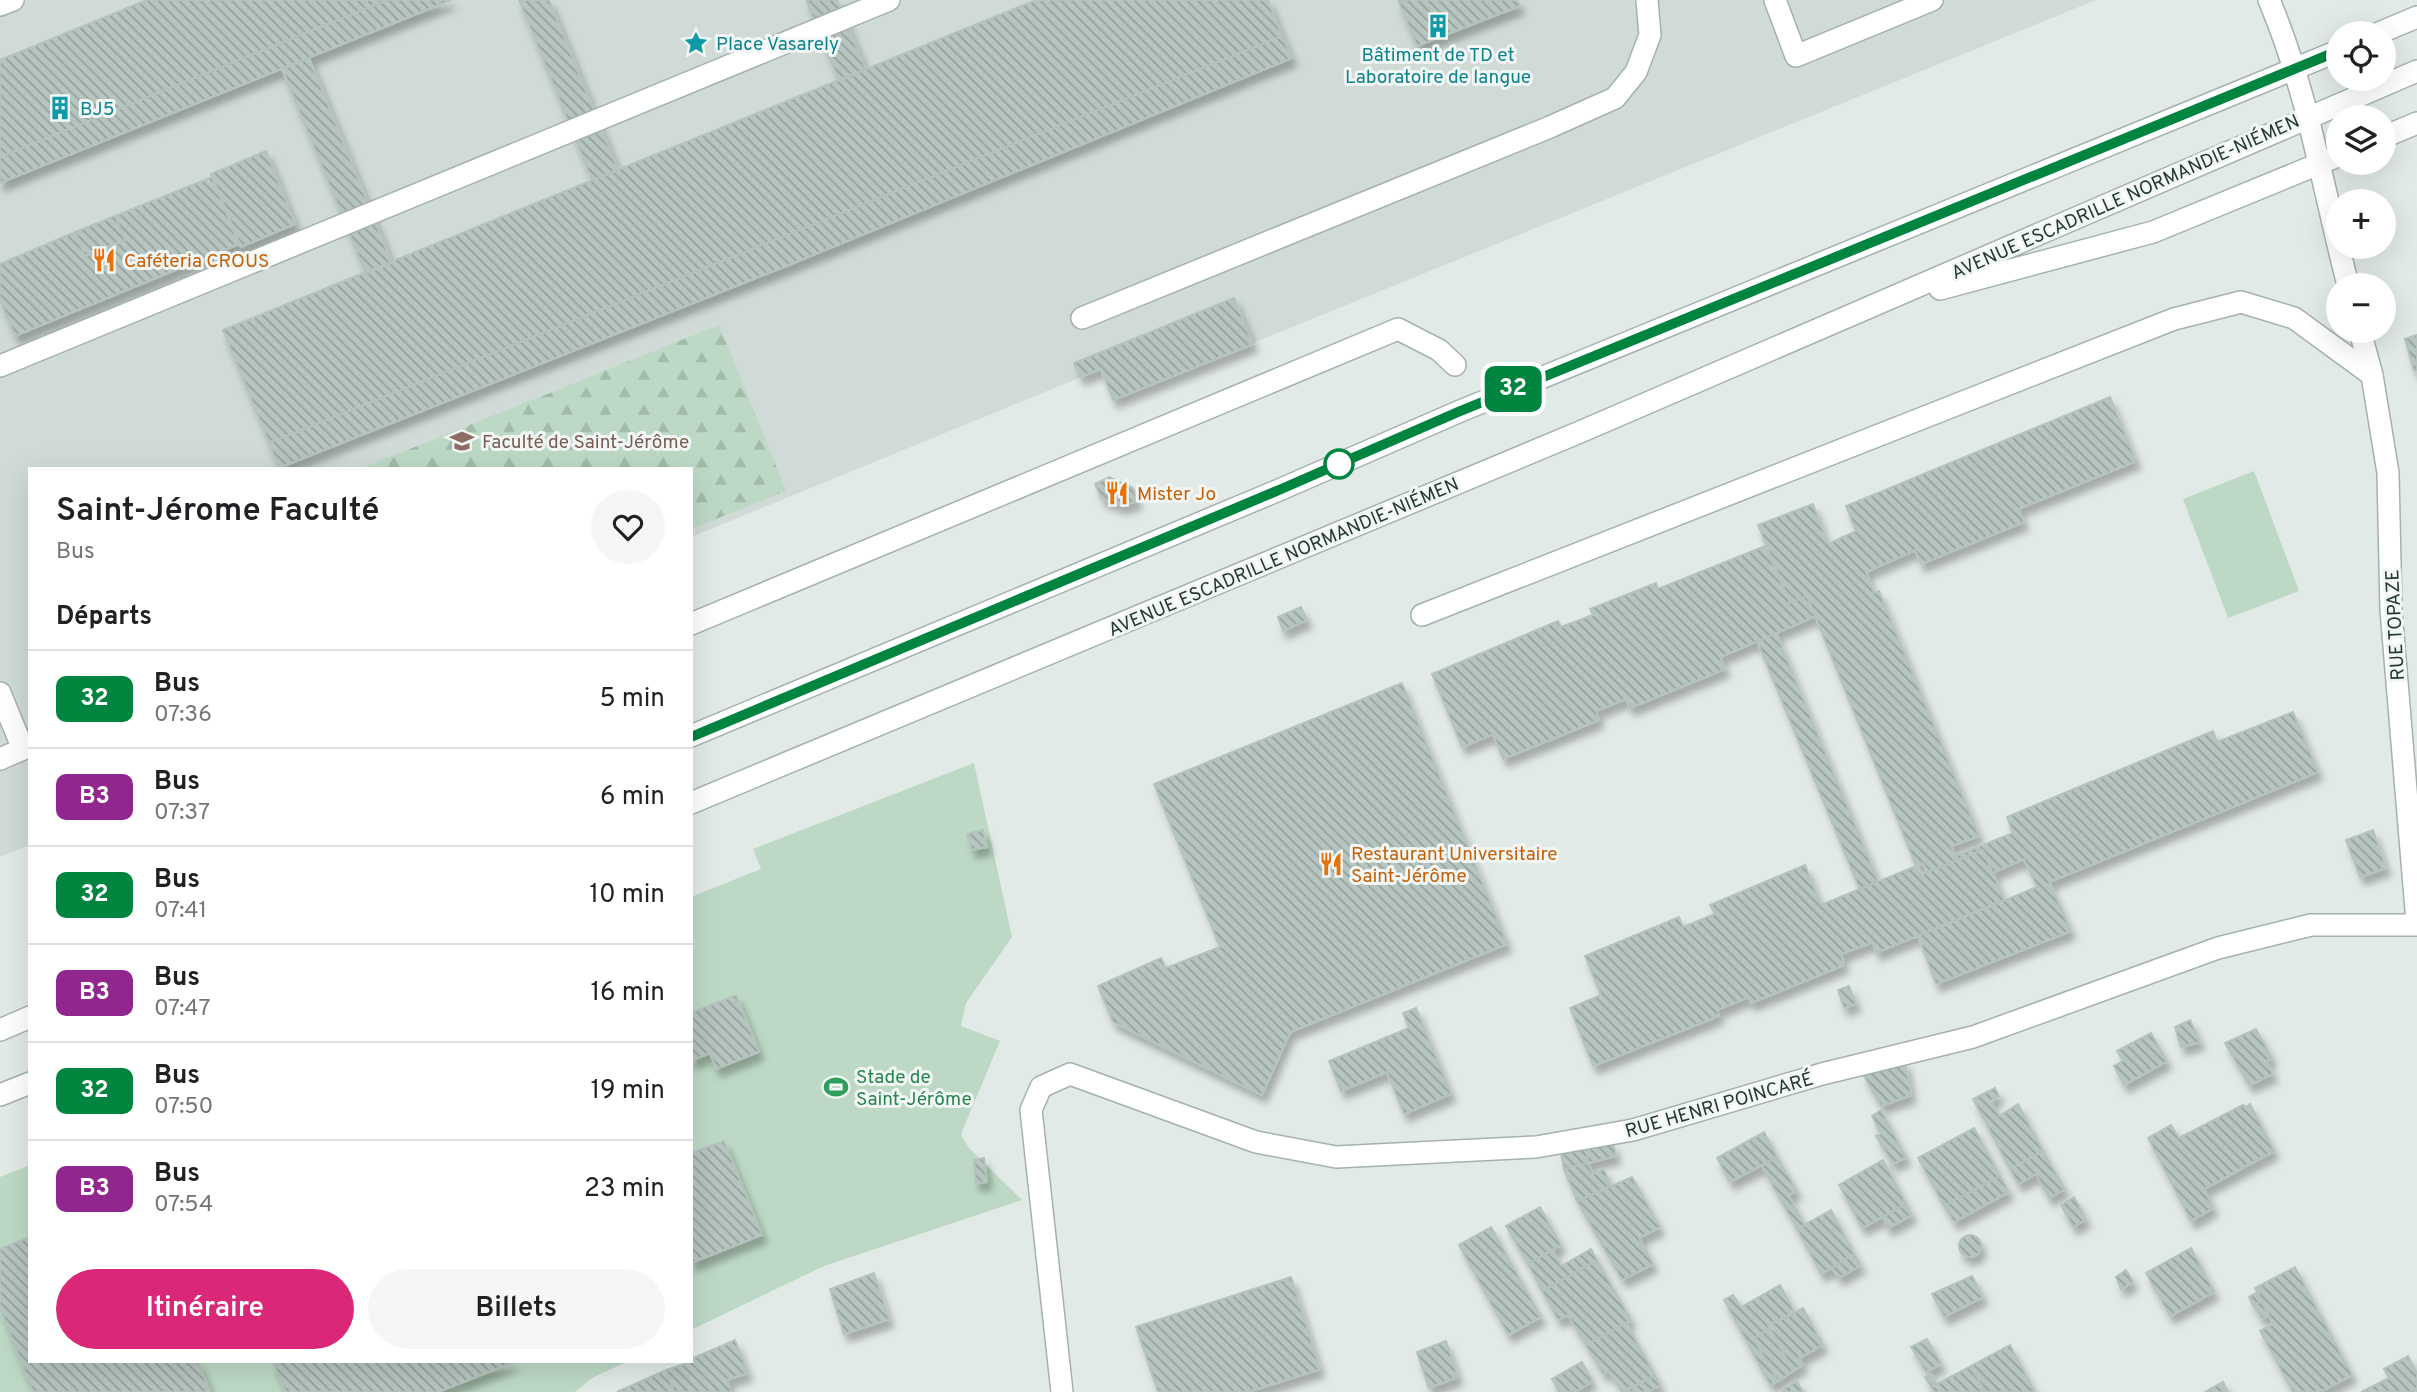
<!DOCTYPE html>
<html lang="fr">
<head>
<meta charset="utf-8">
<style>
  body { margin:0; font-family:Overpass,sans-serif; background:#f6f6f6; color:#202124; height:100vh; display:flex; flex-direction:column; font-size:26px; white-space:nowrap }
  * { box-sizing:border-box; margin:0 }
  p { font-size:23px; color:#757577 }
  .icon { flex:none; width:38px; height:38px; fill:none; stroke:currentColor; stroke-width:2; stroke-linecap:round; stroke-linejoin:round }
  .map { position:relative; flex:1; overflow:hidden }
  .panel { position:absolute; left:28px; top:467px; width:665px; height:896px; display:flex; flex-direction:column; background:#fff; border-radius:0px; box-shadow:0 7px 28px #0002 }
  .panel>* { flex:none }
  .badge { padding:0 14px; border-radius:10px; font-size:24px; line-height:46px }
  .controls { position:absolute; left:2326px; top:21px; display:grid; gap:14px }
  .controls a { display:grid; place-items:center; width:70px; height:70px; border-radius:50%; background:#fff; box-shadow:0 7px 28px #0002; font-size:35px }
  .map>.badge { position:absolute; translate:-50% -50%; box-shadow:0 0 0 4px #fff }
  h2 { padding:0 28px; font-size:26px; line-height:63px }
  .round { display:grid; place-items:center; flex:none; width:74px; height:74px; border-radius:37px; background:#f6f6f6 }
  .headline { display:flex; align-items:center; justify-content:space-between; height:119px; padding:0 28px }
  h1 { font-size:33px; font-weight:600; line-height:52px }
  .action { display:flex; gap:14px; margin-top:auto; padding:14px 28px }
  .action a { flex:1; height:80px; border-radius:42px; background:#db2777; color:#fff; font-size:28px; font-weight:600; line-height:80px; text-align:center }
  .action a+a { background:#f6f6f6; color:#202124 }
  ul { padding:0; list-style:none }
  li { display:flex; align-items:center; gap:21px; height:98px; padding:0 28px; border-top:2px solid #e0e0e0 }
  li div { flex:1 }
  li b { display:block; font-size:26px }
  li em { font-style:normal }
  li .badge { min-width:77px; font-weight:700; text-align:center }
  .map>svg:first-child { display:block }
  .built { fill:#d0dad6 }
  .green { fill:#bdd9c5 }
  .forest { fill:url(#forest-firs) }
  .building { fill:url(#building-back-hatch); stroke:#b5c3be; stroke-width:2; filter:url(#shadow) }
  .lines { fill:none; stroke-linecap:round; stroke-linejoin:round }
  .minor-casing { stroke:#a5b1ae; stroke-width:24 }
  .minor { stroke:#fff; stroke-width:21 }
  .line-casing { stroke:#fff; stroke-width:16 }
  .line { stroke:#008540; stroke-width:10 }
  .stop-dot { fill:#fff; stroke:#008540; stroke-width:3.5 }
  .labels { text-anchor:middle; stroke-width:6; stroke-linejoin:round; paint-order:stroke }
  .culture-label { font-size:19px; fill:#0d838f; stroke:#f2f7f5; text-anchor:start }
  .street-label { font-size:19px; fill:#243934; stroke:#f2f7f5 }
  .food-label { font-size:19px; fill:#c56008; stroke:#f2f7f5; text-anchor:start }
  .education-label { font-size:19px; fill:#785e54; stroke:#f2f7f5; text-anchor:start }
  .leisure-label { font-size:19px; fill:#27864d; stroke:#f2f7f5; text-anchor:start }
</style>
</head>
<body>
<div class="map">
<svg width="2417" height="1392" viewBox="0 0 2417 1392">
  <defs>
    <pattern id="forest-firs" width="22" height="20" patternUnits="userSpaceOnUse" patternTransform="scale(1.75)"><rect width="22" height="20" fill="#bdd9c5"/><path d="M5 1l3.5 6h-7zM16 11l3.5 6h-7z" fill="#a2bbaa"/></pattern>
    <pattern id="building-back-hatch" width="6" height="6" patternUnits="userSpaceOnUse" patternTransform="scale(1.75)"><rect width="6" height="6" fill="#b7c5c0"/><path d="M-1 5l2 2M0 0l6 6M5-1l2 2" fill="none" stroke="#95a19d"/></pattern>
    <filter id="shadow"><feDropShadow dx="4.5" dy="8" stdDeviation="3.5" flood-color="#0004"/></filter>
  </defs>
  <rect width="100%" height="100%" fill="#e2eae7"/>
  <path class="built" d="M0,0h2096l-983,400 -12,-31 -410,168v-68h-661v376l-30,12z"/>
  <path class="green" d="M2254,471l45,120 -71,27 -45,-119z
    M974,763l38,174 -46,66 -5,23 39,15 -39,93 7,13 54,53 -198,66 -133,64v-433l70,-28 -8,-20z
    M30,1165v197h596l-34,16 -17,14h-575v-215z"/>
  <path class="forest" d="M719,325l67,166 -95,38v-60h-331z"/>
  <path class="building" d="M147,0h240l-387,157v-97z
    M387,0h64l-451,183v-26z
    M519,0h30l69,170 -26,10z
    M806,0h31l29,70 -27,11z
    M1036,0h232l14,36 -1013,407 -46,-113z
    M1398,0h119l3,6 -103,40z
    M1282,36l10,22 -503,207 -510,203 -10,-25z
    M309,58l83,205 -26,11 -84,-205z
    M266,151l29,73 -54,23 -30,-73z
    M212,177l27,67 -224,92 -15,-36v-36l75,-32 10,24 40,-16 -10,-24z
    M115,216l10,24 -40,16 -10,-24z
    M1234,298l19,46 -140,56 -12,-31 -21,8 -6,-14z
    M2417,335v35l-3,1 -9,-32z
    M2110,397l26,64 -118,48 6,13 -103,42 -6,-14 -49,22 8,21 5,-2 100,245 -28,10 4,10 58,-23 -6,-16 206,-86 4,11 76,-30 25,60 -269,110 22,49 -135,53 -18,-48 119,-49 -13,-28 -32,14 -9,-23 -56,22 -4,-9 -7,3 -109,-270 -17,7 -32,-78 55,-21 15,40 28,-13 -10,-25z
    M1109,477l24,11 4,13 -15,5 -20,-7 -7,-15z
    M1765,546l25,57 17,-7 9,20 -96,41 5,12 -95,39 -4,-9 -30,12 3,9 -96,39 -10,-25 -31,13 -30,-73 126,-53 3,6 32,-12 -3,-6 66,-26 2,6z
    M1301,607l6,13 -24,11 -5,-14z
    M1776,633l102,248 -18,9 -103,-249z
    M1402,683l105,261 -217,88 -28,63 -149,-73 -15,-36 63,-28 5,10 54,-21 -66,-163z
    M983,830l4,17 -15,3 -5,-16z
    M2373,830l13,38 -26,9 -14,-37z
    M1983,850l21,50 -128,53 -3,-11 -32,12 3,11 -93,38 -3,-6 -31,13 2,6 -126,50 -23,-58 31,-13 -16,-39 94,-39 4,10 32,-13 -5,-9 95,-40 16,40 95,-39 4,9z
    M1849,986l7,18 -12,4 -6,-18z
    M736,995l23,57 -43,17 -6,-16 -19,8v-48z
    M1416,1008l35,86 -47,20 -17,-42 -46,19 -12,-30 80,-33 -6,-15z
    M2190,1020l10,22 -19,5 -6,-20z
    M2256,1029l16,29 -6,3 7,13 -24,11 -24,-42z
    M2151,1033l16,28 -43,24 -10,-19 9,-5 -6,-10z
    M1905,1061l6,34 -30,11 -18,-32z
    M1995,1088l4,8 -9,5 9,15 19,-12 25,47 -33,18 -37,-70z
    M2250,1104l24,47 -70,38 9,19 -22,13 -43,-83 23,-13 8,13 64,-33 3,2z
    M1881,1110l25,47 -13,7 -17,-28 5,-2 -9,-18z
    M1974,1128l26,48 -56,30 -26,-48z
    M1764,1132l13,25 -47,25 -13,-24z
    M724,1141l38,94 -71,28v-110z
    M1613,1143l3,13 -28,7 -1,-14z
    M1587,1149l1,14 -24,6 -3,-15z
    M2043,1151l22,38 -16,9 -13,-24 -18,10 -8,-15z
    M1777,1157l20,34 -9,4 17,30 -8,4 -35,-63z
    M984,1158l3,24 -11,1 -2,-23z
    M1883,1160l23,44 -44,24 -23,-43z
    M1588,1163l5,11 11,-5 7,17 -34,15 -13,-32z
    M2000,1176l9,16 -55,30 -10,-16z
    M1632,1177l28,50 -21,11 14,26 -31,16 -45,-79z
    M2074,1197l12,22 -13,8 -12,-22z
    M1906,1204l6,11 -24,13 -5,-11z
    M1540,1207l21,38 -33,19 -22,-38z
    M1831,1210l23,44 -33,20 -24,-45z
    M1491,1227l50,90 -33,18 -49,-90z
    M1959 1246a11 11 0 1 1 22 0a11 11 0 1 1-22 0Z
    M30,1237v125h168l12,30h-177l-33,-84v-59z
    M2191,1248l23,44 -44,24 -24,-43z
    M1591,1249l6,11 -55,31 -14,-27 24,-14 9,16z
    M1854,1254l7,11 -22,13 -7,-10z
    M1597,1260l34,60 -45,25 -18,-30 -10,5 -16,-29z
    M2295,1267l57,108 -32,17h-27l-33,-61 13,-7 -18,-36z
    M2126,1270l7,12 -12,7 -5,-12z
    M874,1273l15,46 -45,15 -14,-45z
    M1972,1276l11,21 -39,20 -12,-23z
    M1291,1277l29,92 -72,23h-90l-22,-65z
    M1780,1285l15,28 -27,12 2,4 -17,9 25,43 -8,4 -46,-85 9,-5 8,12z
    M2258,1292l4,9 -9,4 -4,-8z
    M2262,1301l7,14 -7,4 -9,-14z
    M1803,1308l20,37 -24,13 4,7 -10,6 -25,-46z
    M1626,1323l29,52 -33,17 -13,-21 -6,3 -17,-29z
    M1770,1329l23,42 -15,10 -25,-43z
    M1927,1339l14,25 -15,8 -15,-25z
    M735,1340l13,33 -21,7 4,12h-57l-8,-22 25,-8v-3z
    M1446,1341l12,36 -29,11 -12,-36z
    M2010,1345l25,47h-50l-14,-26z
    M2408,1356l9,17v19h-56l28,-14 -5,-9z
    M273,1362h241l-76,30h-152z
    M1582,1362l10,19 -16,11h-17l-7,-13z
    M1971,1366l14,26h-51l-3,-5z
    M666,1370l8,22h-57z
    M1931,1374l6,10 -6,3 -6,-10z
    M1655,1375l5,10 -12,7h-24z
    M1797,1381l6,11h-20l-1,-2z
    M2223,1382l5,10h-23z"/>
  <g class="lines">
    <g class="minor-casing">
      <path id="minor" d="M1775,0l21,56 136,-56
        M2269,0c39,92 54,189 79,285
        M0,5l13,-5
        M2379,33l38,-16
        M2384,137l33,-14
        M1940,289l213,-57 185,-76
        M1082,318l468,-191 65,-29 21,-26 14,-37 -3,-35
        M2360,331l12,44 16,98 3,137 26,312
        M0,366l889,-366
        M1422,615l752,-296 67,-17 53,16 78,57
        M691,624l707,-295 41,21 16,15
        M0,693l23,56 -23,10
        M691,736l588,-246 179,-78 880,-361
        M691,803l889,-371 837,-361
        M0,1030l30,-13
        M0,1095l30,-12
        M1062,1392l-31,-282 10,-23 29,-13 186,68 80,15 200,-10 97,-17 189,-56 151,-37 245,-89 93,-23h106"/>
    </g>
    <use href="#minor" class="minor"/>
  </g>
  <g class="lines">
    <g class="line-casing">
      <path id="line" d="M691,737l588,-247 179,-78 880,-361"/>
    </g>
    <use href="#line" class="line"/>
  </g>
  <defs>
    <g id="building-bare" transform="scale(1.89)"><path d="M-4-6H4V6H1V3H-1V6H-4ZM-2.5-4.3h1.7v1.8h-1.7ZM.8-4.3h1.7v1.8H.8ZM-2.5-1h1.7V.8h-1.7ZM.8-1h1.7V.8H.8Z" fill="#0f9aa8" stroke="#f2f7f5" stroke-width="2.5" paint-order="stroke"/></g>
    <g id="sight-bare" transform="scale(1.89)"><path d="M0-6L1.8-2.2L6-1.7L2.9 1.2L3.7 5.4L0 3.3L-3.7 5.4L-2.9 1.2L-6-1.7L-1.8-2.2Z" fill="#0f9aa8" stroke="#f2f7f5" stroke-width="2.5" paint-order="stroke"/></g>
    <g id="restaurant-bare" transform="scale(1.89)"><path d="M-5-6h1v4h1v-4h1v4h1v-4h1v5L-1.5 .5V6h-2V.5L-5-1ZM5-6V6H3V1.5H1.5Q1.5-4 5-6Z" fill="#e8710a" stroke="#f2f7f5" stroke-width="2.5" paint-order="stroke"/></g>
    <g id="university-bare" transform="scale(1.89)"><path d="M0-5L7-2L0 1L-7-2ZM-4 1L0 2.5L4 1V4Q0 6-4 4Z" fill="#8d6e63" stroke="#f2f7f5" stroke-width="2.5" paint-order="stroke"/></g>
    <g id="stadium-bare" transform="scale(1.89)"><path d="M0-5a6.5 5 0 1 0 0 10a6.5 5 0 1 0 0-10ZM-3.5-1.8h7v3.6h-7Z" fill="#2e9e5b" stroke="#f2f7f5" stroke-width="2.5" paint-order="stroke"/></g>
  </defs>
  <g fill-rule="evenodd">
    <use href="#building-bare" x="1438" y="26"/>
    <use href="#sight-bare" x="696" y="43"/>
    <use href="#building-bare" x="60" y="108"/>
    <use href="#restaurant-bare" x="104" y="260"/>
    <use href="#university-bare" x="462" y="441"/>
    <use href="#restaurant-bare" x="1117" y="493"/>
    <use href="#restaurant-bare" x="1331" y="864"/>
    <use href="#stadium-bare" x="836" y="1087"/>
  </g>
  <circle class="stop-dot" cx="1339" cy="464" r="14"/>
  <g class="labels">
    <g class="culture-label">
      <text x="716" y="50">Place Vasarely</text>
      <text x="1438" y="61" text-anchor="middle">Bâtiment de TD et<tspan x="1438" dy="22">Laboratoire de langue</tspan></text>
      <text x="80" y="115">BJ5</text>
    </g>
    <g class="street-label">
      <text transform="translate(2125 196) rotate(-24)" y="7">AVENUE ESCADRILLE NORMANDIE-NIÉMEN</text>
      <text transform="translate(1283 556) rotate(-23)" y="7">AVENUE ESCADRILLE NORMANDIE-NIÉMEN</text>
      <text transform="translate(2394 625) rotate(-93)" y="7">RUE TOPAZE</text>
      <text transform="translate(1719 1104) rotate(-16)" y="7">RUE HENRI POINCARÉ</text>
    </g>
    <g class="food-label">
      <text x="124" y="267">Caféteria CROUS</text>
      <text x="1137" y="500">Mister Jo</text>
      <text x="1351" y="860">Restaurant Universitaire<tspan x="1351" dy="22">Saint-Jérôme</tspan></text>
    </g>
    <g class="education-label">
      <text x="482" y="448">Faculté de Saint-Jérôme</text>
    </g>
    <g class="leisure-label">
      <text x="856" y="1083">Stade de<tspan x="856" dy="22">Saint-Jérôme</tspan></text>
    </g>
  </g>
</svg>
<div class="controls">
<a><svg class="icon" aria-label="locate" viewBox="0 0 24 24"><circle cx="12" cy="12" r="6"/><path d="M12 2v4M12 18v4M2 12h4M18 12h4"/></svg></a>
<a><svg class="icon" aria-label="layers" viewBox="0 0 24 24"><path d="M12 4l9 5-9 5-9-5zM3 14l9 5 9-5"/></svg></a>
<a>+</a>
<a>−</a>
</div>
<b class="badge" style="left:1513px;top:389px;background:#008540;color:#fff">32</b>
<section class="panel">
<div class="headline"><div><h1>Saint-Jérome Faculté</h1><p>Bus</p></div><a class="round"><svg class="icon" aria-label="heart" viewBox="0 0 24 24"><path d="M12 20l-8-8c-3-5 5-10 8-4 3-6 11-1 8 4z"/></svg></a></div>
<h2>Départs</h2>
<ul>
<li><span class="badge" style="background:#008540;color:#fff">32</span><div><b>Bus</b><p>07:36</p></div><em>5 min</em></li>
<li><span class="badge" style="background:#91268e;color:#fff">B3</span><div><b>Bus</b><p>07:37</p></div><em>6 min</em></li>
<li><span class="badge" style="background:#008540;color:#fff">32</span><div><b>Bus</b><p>07:41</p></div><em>10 min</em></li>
<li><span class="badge" style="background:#91268e;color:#fff">B3</span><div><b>Bus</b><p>07:47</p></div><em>16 min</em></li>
<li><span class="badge" style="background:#008540;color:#fff">32</span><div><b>Bus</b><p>07:50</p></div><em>19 min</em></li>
<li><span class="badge" style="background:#91268e;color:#fff">B3</span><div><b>Bus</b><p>07:54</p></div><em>23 min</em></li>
</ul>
<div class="action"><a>Itinéraire</a><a>Billets</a></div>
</section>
</div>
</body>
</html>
